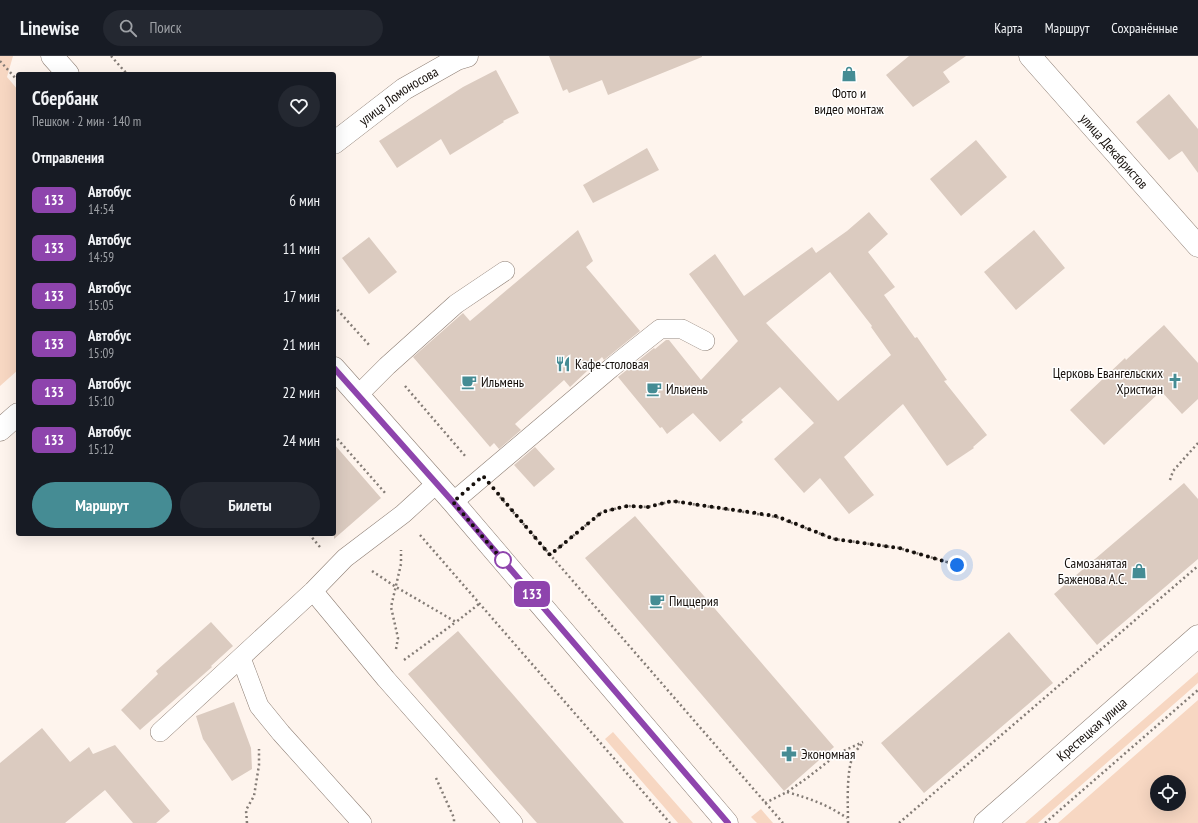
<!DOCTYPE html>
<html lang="ru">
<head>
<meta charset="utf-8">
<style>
  body { margin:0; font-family:"PT Sans Narrow",sans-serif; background:#242831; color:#f1f3f6; height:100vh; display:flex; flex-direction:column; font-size:15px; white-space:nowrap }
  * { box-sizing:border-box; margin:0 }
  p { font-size:13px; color:#9ea1a6 }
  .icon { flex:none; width:22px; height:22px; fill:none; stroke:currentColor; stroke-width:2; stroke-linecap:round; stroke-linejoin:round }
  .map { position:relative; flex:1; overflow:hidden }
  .details { position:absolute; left:16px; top:16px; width:320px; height:464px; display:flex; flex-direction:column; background:#171b24; border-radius:4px; box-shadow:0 4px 16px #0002 }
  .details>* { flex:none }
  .badge { padding:0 8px; border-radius:6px; font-size:14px; line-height:26px }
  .fabs { position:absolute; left:1150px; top:719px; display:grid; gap:8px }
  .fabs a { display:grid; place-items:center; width:36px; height:36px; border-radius:50%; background:#171b24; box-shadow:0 4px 16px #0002; font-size:20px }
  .you { position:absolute; width:20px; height:20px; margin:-10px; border:3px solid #fff; border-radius:50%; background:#1a73e8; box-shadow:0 0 0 6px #1a73e833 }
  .map>.badge { position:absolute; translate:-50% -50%; box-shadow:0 0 0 2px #fff }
  h2 { padding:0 16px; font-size:15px; line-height:36px }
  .round { display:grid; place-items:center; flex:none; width:42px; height:42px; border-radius:21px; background:#242831 }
  .summary { display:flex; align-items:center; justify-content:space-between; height:68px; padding:0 16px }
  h1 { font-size:19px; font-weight:700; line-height:30px }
  .primary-button { display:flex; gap:8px; margin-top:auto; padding:8px 16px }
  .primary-button a { flex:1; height:46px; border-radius:24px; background:#458c94; color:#fff; font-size:16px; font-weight:700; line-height:46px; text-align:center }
  .primary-button a+a { background:#242831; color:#f1f3f6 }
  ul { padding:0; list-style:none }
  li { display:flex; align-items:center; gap:12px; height:48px; padding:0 16px }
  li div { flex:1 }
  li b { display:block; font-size:15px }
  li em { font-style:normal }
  li .badge { min-width:44px; font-weight:700; text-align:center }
  header { display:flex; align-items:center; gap:24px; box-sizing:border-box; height:56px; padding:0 20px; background:#171b24; border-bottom:1px solid #363941 }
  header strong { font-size:19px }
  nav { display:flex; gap:22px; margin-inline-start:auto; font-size:14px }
  .search { width:280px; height:36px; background:#242831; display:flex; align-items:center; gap:10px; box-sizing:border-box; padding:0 14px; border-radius:22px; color:#9ea1a6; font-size:15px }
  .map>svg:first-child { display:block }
  .green { fill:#f7d7c2; fill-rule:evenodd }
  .building { fill:#dbcbc0; fill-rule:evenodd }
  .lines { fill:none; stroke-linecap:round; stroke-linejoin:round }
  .lane-casing { stroke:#8d7e74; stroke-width:20 }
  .street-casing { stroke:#8d7e74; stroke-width:23 }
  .secondary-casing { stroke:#8d7e74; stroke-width:23 }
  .primary-casing { stroke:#8d7e74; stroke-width:23 }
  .path { stroke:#847c76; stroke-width:2.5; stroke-dasharray:2 3; stroke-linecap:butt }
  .lane { stroke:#fff; stroke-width:19 }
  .street { stroke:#fff; stroke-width:22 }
  .secondary { stroke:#fff; stroke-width:22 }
  .primary { stroke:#fff; stroke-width:22 }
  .line-casing { stroke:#fff; stroke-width:9 }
  .line { stroke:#8e44ad; stroke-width:6 }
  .walk { stroke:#16100c; stroke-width:4; stroke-dasharray:0 7.2 }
  .stop-dot { fill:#fff; stroke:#8e44ad; stroke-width:2 }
  .labels { text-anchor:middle; stroke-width:3; stroke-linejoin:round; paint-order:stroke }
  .poi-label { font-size:14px; fill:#16100c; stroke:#fff; text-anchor:start }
  .street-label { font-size:14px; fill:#16100c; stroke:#fff }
</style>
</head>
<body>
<header>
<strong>Linewise</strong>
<div class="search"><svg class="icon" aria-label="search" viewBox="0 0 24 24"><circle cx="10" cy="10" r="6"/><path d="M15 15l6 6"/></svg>Поиск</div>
<nav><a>Карта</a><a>Маршрут</a><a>Сохранённые</a></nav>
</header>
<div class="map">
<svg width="1198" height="767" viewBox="0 0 1198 767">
  <rect width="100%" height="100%" fill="#fef4ed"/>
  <path class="green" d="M0,0h13l-6,21 11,13v280l-18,16z
    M1198,616v11l-160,140h-13z
    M1198,644v123h-140zM1157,726h22v22h-22z
    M613,676l80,91h-15l-73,-84z
    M761,753l12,14h-16l-6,-6z"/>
  <path class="building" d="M549,0h153v1l-94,38 -6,-15 -33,13 -2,-4 -4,2z
    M909,0h57l-23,16 7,10 -37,25 -27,-32z
    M496,14l23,43 -16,8 1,1 -54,33 -9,-16 -44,29 -18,-27 84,-54z
    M1169,38l29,35v44l-16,-22 -13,9 -33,-38z
    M976,84l31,37 -46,39 -31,-37z
    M647,92l12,22 -66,33 -10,-18z
    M869,156l19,22 -20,18 27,35 -11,8 31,43 2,-1 30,43 -3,1 43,54 -14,12 1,1 -27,18 -44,-62 -59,53 30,38 -25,19 -29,-36 -16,15 -30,-34 40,-36 -34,-36 -39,33 2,2 -23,20 -27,-29 -26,21 -5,-7 -2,1 -42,-51 36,-29 1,1 11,-9h3l32,40 37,-39 -49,-67 26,-20 29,42 68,-49 4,6 31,-22zM830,216l42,54 -1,1 20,28 -53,46 -72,-78z
    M578,174l15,31 -7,6 54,64 -36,29 -2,-3 -32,30 -6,-7 -49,44 6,6 -22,19 -5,-6 -4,4 -77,-90 50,-44 7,8z
    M1034,174l31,38 -49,42 -32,-38z
    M369,181l28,35 -28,22 -27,-36z
    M1164,269l34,38v36l-16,15 -21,-23 -57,54 -34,-35 55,-52 1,2z
    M334,388l47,54 -47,41z
    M535,391l20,22 -21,18 -20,-22z
    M1184,427l14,16v60l-101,86 -43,-51z
    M635,460l199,231 -50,44 -199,-233z
    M211,566l22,24 -22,20 1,1 -72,63 -19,-20 37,-36 -2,-3z
    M458,575l166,192h-87l-43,-49 -86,-100z
    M1009,576l44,51 -129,110 -43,-50z
    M234,646l17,46 1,21 -20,12 -29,-42 -7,-23z
    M42,672l28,34 19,-15 4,7 22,-9 55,66 -14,12h-23l-28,-33 -40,33h-65v-60z"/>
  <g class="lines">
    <g class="lane-casing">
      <path id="lane" d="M358,339l29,-29 69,-62 49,-33
        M453,446l158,-134 49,-39h22l23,12
        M313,535l73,88 127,144
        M241,602l18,48 22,27 81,90
        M160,676l153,-141 32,-33 58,-44 34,-31"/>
    </g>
    <g class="street-casing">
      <g id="street">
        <path id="s1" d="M1030,0l168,190"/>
        <path id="s2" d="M334,87l70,-54 53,-30 10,-3"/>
        <path d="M0,374l18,-16"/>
      </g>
    </g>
    <g class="secondary-casing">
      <g id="secondary">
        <path id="s3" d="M985,767l213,-187"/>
      </g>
    </g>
    <g class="primary-casing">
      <path id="primary" d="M52,0l16,18
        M334,312l119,134 274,321"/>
    </g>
    <path class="path" d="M111,0l16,18
      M0,5l18,20
      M334,250l36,40
      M405,330l61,71
      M334,379l52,59
      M1170,424l3,-9 25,-28
      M500,441l283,326
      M309,478l11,13
      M420,479l250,288
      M550,499l52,-43 25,-6 21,1 24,-6 104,16 58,22 65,9 58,17 5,3
      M372,515l24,16 60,35 23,-18
      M396,593l2,-11 -7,-31 10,-43v-14
      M404,604l52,-38
      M436,722l18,40v5
      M787,736c24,7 39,12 60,26
      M765,747l22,-11 20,-14 32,-25 24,-11
      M247,767l-1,-13 8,-14 5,-31v-16
      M848,767c0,-18 -2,-51 5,-67 2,-5 7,-9 9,-13
      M899,767l299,-257
      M1045,767l153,-133"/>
    <use href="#lane" class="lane"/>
    <use href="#street" class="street"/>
    <use href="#secondary" class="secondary"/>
    <use href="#primary" class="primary"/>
  </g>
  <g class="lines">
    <g class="line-casing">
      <path id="line" d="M334,312l119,134 275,321"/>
    </g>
    <use href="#line" class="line"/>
    <path class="walk" d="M503,504l1,2 -51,-60 30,-26 67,79 52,-43 25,-6 21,1 24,-6 104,15 58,23 65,9 58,17"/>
  </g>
  <defs>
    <g id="shop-bare" transform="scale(1.2)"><path d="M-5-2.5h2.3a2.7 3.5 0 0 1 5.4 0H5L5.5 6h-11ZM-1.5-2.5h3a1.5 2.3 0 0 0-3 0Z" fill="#458c94" stroke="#fff" stroke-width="2.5" paint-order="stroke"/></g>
    <g id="restaurant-bare" transform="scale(1.2)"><path d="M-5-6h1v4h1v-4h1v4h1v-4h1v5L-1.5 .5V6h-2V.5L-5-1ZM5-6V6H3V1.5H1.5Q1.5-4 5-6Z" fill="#458c94" stroke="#fff" stroke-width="2.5" paint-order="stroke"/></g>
    <g id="church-bare" transform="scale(1.2)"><path d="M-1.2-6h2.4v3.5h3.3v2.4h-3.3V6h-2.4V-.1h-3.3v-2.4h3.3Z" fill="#458c94" stroke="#fff" stroke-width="2.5" paint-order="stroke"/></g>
    <g id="cafe-bare" transform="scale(1.2)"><path d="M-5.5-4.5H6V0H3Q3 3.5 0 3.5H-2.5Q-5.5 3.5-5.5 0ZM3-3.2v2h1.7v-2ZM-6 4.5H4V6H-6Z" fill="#458c94" stroke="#fff" stroke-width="2.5" paint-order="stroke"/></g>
    <g id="pharmacy-bare" transform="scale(1.2)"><path d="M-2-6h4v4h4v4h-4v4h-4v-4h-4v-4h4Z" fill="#458c94" stroke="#fff" stroke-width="2.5" paint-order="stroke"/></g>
  </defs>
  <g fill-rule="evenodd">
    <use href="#shop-bare" x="849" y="18"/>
    <use href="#restaurant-bare" x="563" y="308"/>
    <use href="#church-bare" x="1175" y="325"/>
    <use href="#cafe-bare" x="469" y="326"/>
    <use href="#cafe-bare" x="654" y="333"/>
    <use href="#shop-bare" x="1139" y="515"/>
    <use href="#cafe-bare" x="657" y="545"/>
    <use href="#pharmacy-bare" x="789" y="698"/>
  </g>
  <circle class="stop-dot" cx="503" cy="504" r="8"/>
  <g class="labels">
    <g class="poi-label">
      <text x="849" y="42" text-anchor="middle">Фото и<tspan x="849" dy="16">видео монтаж</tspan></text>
      <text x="575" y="313">Кафе-столовая</text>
      <text x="1163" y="322" text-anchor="end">Церковь Евангельских<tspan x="1163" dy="16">Христиан</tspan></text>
      <text x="481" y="331">Ильмень</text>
      <text x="666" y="338">Ильиень</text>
      <text x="1127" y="512" text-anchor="end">Самозанятая<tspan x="1127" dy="16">Баженова А.С.</tspan></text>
      <text x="669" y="550">Пиццерия</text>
      <text x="801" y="703">Экономная</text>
    </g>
    <g class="street-label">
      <text dy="5" stroke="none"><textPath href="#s2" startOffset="80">улица Ломоносова</textPath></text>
      <text dy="5" stroke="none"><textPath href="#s1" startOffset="127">улица Декабристов</textPath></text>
      <text dy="5" stroke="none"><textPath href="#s3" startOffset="142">Крестецкая улица</textPath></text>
    </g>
  </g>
</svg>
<div class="fabs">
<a><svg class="icon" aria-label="locate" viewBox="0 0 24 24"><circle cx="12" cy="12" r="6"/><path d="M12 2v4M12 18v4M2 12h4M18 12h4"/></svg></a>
</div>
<div class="you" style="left:957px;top:509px"></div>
<b class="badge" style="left:532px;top:538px;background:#8e44ad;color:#fff">133</b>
<section class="details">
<div class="summary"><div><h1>Сбербанк</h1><p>Пешком · 2 мин · 140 m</p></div><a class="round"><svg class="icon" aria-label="heart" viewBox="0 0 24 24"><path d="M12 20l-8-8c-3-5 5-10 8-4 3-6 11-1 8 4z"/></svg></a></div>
<h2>Отправления</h2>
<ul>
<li><span class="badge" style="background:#8e44ad;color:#fff">133</span><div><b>Автобус</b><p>14:54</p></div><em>6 мин</em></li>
<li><span class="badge" style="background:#8e44ad;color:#fff">133</span><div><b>Автобус</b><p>14:59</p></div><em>11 мин</em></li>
<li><span class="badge" style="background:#8e44ad;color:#fff">133</span><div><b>Автобус</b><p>15:05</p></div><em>17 мин</em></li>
<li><span class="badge" style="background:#8e44ad;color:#fff">133</span><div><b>Автобус</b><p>15:09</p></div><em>21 мин</em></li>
<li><span class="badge" style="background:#8e44ad;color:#fff">133</span><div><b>Автобус</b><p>15:10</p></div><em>22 мин</em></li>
<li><span class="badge" style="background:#8e44ad;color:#fff">133</span><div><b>Автобус</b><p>15:12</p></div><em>24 мин</em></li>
</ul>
<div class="primary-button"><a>Маршрут</a><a>Билеты</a></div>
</section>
</div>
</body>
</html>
